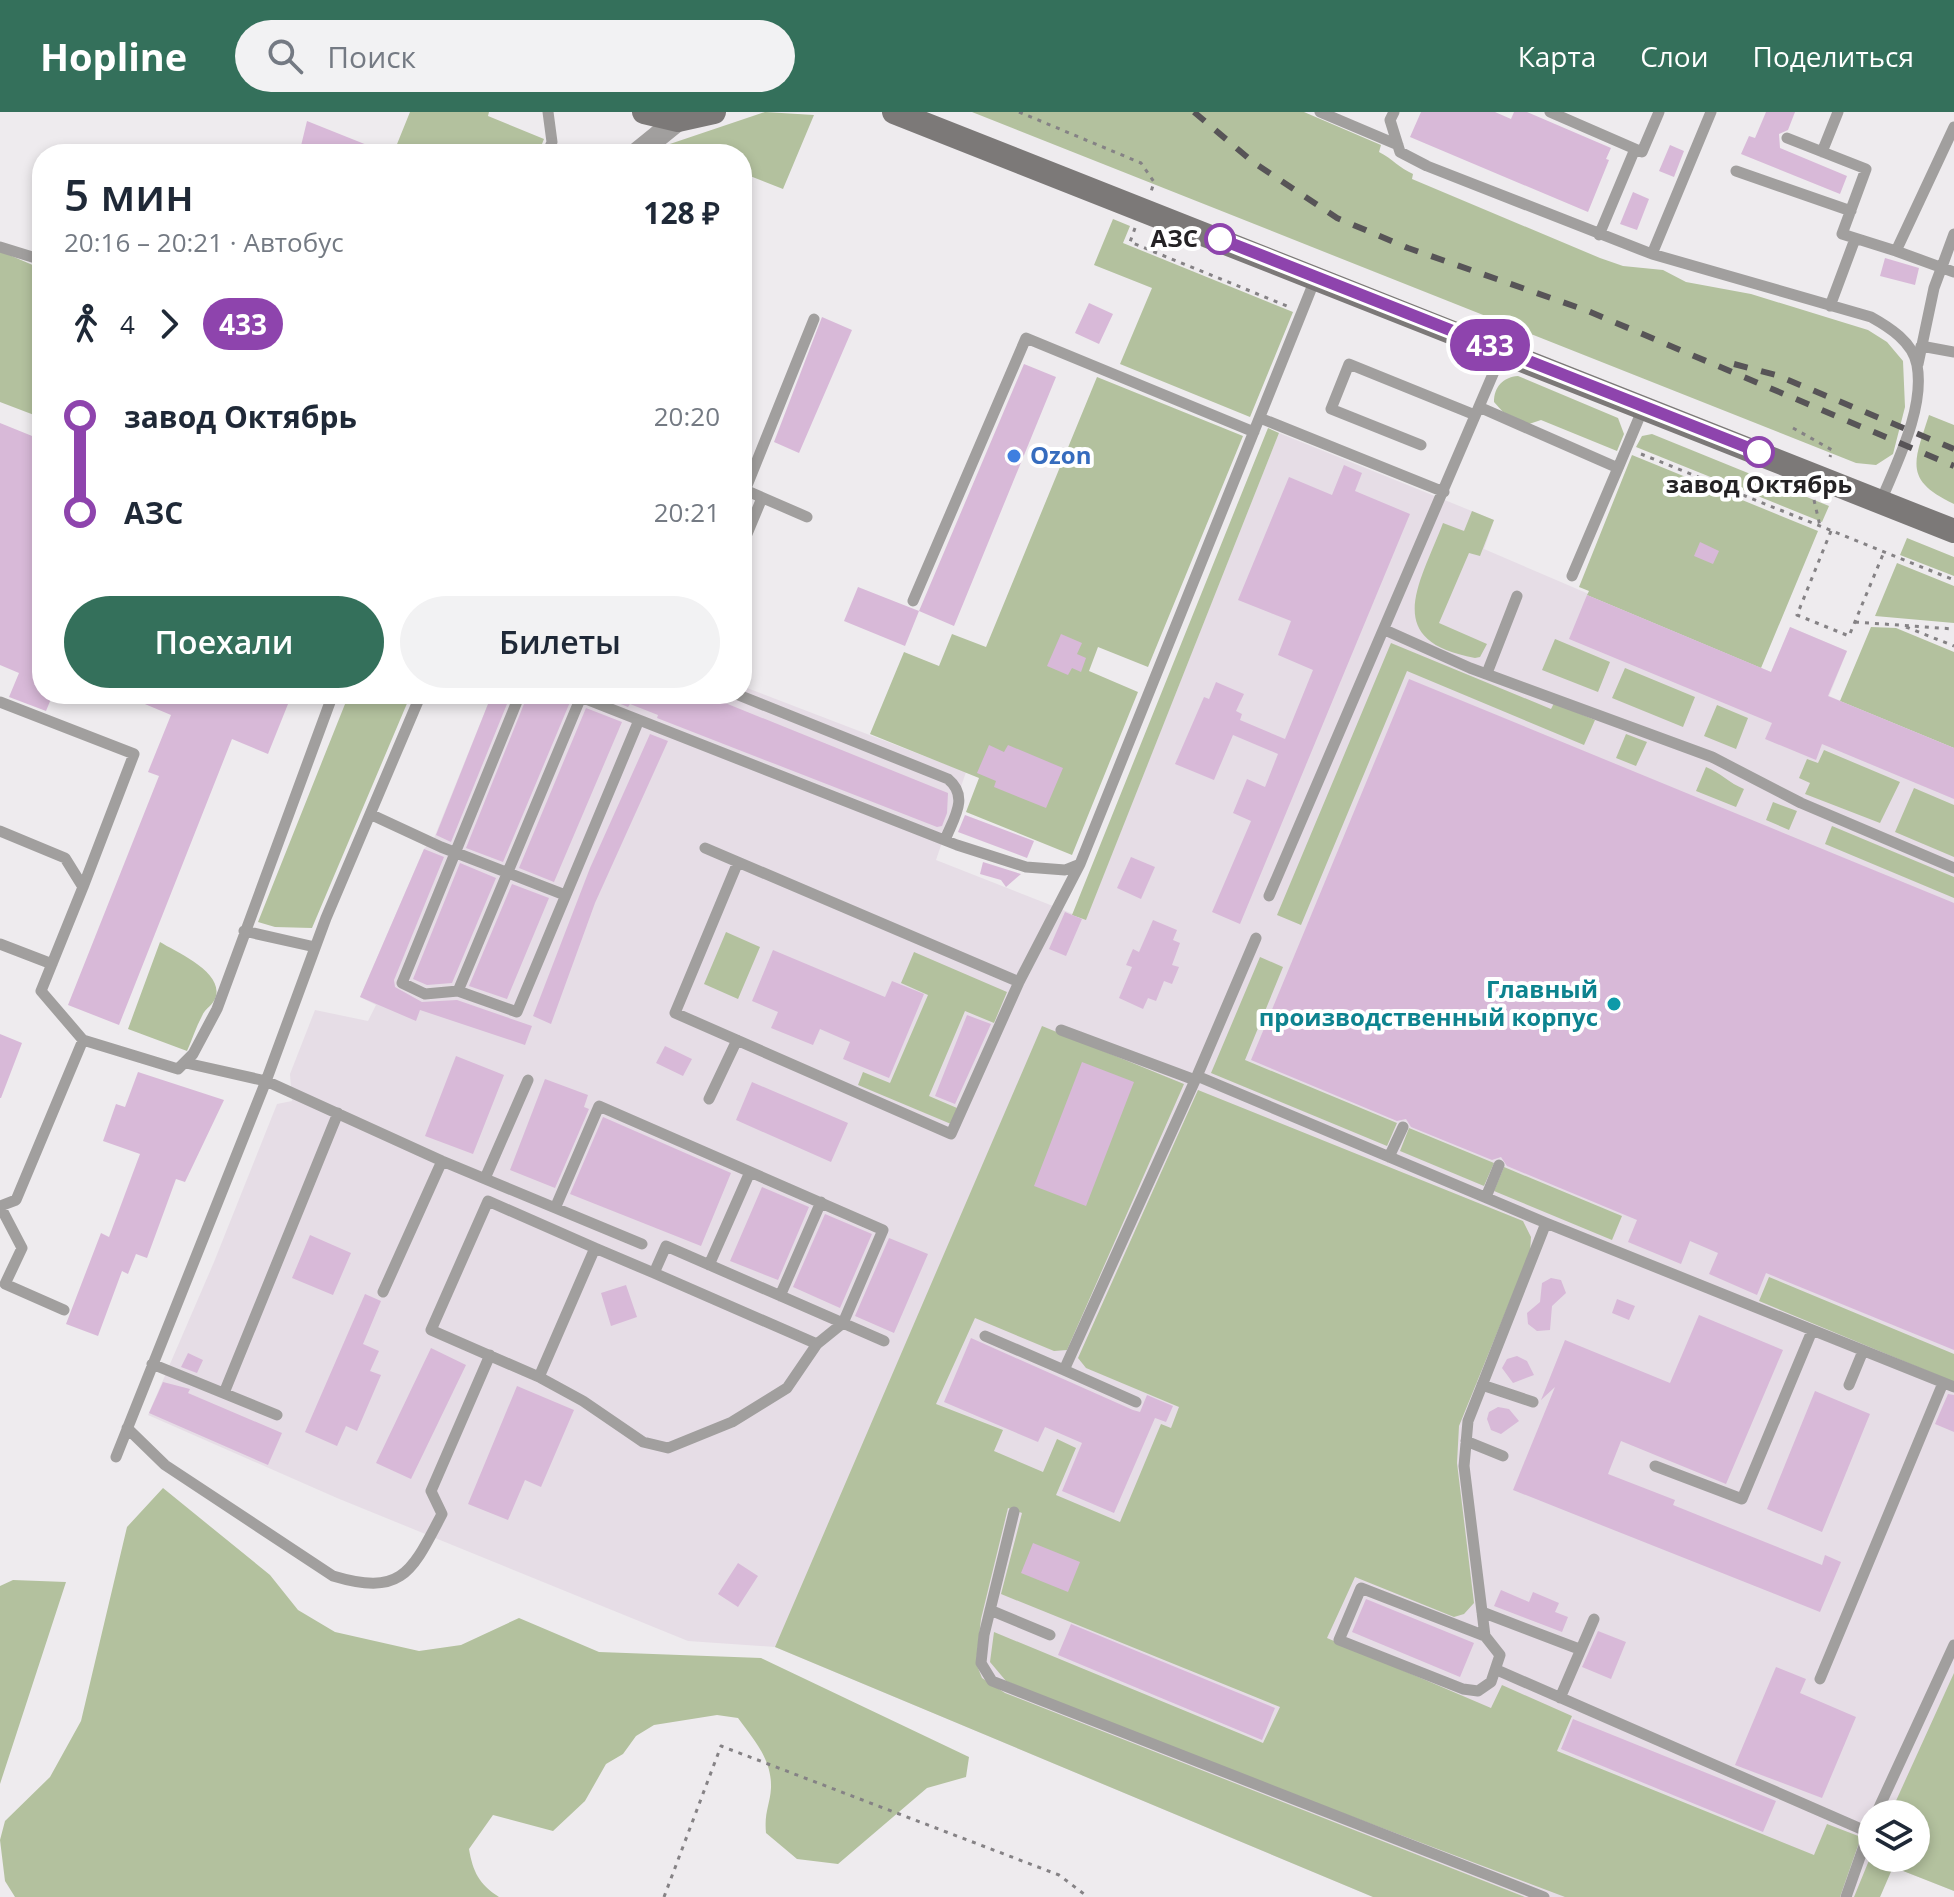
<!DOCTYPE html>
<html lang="ru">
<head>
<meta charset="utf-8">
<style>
  body { margin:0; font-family:"Open Sans",sans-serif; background:#f2f2f3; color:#1f2937; height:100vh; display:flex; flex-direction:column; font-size:30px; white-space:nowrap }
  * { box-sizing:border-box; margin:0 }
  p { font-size:26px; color:#747a83 }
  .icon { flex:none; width:44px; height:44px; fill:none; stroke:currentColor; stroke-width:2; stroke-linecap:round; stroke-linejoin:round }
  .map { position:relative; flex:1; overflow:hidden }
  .details { position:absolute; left:32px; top:32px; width:720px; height:560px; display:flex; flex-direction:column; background:#fff; border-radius:32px; box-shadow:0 4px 12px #0003 }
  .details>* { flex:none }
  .badge { padding:0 16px; border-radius:26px; font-size:28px; line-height:52px }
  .fabs { position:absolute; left:1858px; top:1688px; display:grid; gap:16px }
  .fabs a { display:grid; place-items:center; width:72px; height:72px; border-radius:50%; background:#fff; box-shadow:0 4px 12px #0003; font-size:40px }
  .map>.badge { position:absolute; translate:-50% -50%; box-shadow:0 0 0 4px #fff }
  .legs { display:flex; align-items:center; gap:12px; height:88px; padding:0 32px; font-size:26px }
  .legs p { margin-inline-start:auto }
  .headline { display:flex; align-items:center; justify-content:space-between; height:136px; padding:0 32px }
  h1 { font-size:44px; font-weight:600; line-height:60px }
  .action { display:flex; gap:16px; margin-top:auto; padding:16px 32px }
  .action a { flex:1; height:92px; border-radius:48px; background:#34705b; color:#fff; font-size:32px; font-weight:600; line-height:92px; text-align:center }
  .action a+a { background:#f2f2f3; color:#1f2937 }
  ul { padding:0 32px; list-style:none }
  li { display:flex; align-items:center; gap:28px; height:96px; font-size:30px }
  li i { display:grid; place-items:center; width:12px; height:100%; margin:0 10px; background:currentColor }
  li i::after { content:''; width:20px; height:20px; margin:-10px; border:6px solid; border-radius:50%; background:#fff }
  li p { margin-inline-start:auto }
  li:first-child i { background:linear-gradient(#0000 50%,currentColor 0) }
  li:last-child i { background:linear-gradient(currentColor 50%,#0000 0) }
  header { display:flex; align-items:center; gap:48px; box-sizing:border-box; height:112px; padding:0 40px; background:#34705b; color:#fff }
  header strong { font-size:38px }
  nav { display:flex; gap:44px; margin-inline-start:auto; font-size:28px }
  .search { width:560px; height:72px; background:#f2f2f3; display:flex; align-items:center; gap:20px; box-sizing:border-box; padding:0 28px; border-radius:44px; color:#747a83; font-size:30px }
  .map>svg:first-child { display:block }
  .built { fill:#e6dde6; fill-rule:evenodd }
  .green { fill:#b3c19e }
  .building { fill:#d8b9d8 }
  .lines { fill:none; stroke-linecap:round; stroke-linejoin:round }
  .path { stroke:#858285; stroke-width:3; stroke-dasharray:4 6; stroke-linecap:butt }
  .lane { stroke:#a19f9e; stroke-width:11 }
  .street { stroke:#a19f9e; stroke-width:22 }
  .secondary { stroke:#7c7978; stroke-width:24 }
  .rail { stroke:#575457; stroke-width:6; stroke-dasharray:14 14; stroke-linecap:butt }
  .line-1-casing { stroke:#fff; stroke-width:18 }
  .line-1 { stroke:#8e44ad; stroke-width:12 }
  .stop-1-dot { fill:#fff; stroke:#8e44ad; stroke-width:4 }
  .shop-dot { fill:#3f7fe0; stroke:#fff; stroke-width:3 }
  .culture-dot { fill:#0f9aa8; stroke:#fff; stroke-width:3 }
  .labels { text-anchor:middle; stroke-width:8; stroke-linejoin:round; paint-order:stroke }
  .stop-label { font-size:24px; font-weight:bold; fill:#242224; stroke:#fff; text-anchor:end }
  .shop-label { font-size:24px; font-weight:bold; fill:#366cbe; stroke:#fff; text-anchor:start }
  .culture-label { font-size:24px; font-weight:bold; fill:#0d838f; stroke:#fff; text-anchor:end }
</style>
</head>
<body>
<header>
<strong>Hopline</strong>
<div class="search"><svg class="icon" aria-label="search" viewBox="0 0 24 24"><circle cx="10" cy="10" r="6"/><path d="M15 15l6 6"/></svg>Поиск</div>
<nav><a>Карта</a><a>Слои</a><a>Поделиться</a></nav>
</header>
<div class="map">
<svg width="1954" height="1785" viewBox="0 0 1954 1785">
  <rect width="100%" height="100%" fill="#eeebee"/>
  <path class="built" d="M1279,321l215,87 -10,29 287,123 19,-45 57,24 -18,45 125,52v1143l-61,-24 -13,30h-507l-598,-250 -87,-6 -351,-143 -189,-83 66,-153 63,-158 15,-3 -2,-27 25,-64 53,11 8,-16 -16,-8 64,-148 10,-11 58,-144h250v-8l224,86 -30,88 150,59zM1872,1702h44v44h-44z"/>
  <path class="green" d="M410,0h79l-1,4 56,23 -6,15h-145z
    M765,0l49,3 -31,74 -33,-13 -8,19v-41h-89l2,-5z
    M972,0h332l77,33 -2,7c14,7 20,16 34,22l-1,5 188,79 23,8 40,4 23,12 65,12 117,36 19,12 16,19 2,46 -12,47 -17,11 -20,-2z
    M1113,107l17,7 -7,17 170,69 -43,105 -130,-53 32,-76 -58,-23z
    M0,139l42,18v149l-42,-16z
    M1518,264l100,42 6,16 -7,17 -76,-31 -12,4 -26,-12 -9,-10c0,-15 9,-25 24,-26z
    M1097,265l146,59 -95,231 -50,-20 -9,24 49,21 -66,163 -106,-43 13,-34 -109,-44 34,-82 35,14 13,-32 34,13z
    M1929,303l25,10v79c-51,-24 -40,-42 -25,-89z
    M1268,316l11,5 -193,487 -14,-5z
    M1652,322l177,72 -7,16 -186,-75 6,-11z
    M1632,343l186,76 -57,137 -174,-73 2,-4 -10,-4z
    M1472,399l22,9 -14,36 -11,-3 -30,70 48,21 -7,13 -5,1c-95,-17 -55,-74 -32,-135l21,8z
    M1907,426l47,19v19l-54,-21z
    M1897,451l57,23v37l-79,-7z
    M1871,515l25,1 58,24v96l-114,-47z
    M1555,527l55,23 -12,30 -56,-22z
    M1391,531l160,66 3,-6 41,17 -11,25 -177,-74 -106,254 -24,-10z
    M1625,556l70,29 -12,30 -71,-29z
    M349,582h62l-99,234 -37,-1 -17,-5z
    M1717,593l31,13 -12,31 -32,-13z
    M1626,622l21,8 -11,24 -20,-8z
    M1824,638l76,32 -20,41 -75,-29 5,-11 -11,-5 8,-19 11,4z
    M1706,655c15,6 23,16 38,22l-8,18 -40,-16z
    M1914,676l40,17v52l-59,-25z
    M1773,690l24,9 -8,19 -23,-10z
    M1832,714l122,51v21l-129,-54z
    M726,820l34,15 -22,52 -34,-15z
    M160,830c16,10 62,29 56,54 -2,9 -11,12 -14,20 -6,11 -10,24 -15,35l-59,-22z
    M914,840l93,40 -13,31 -29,-12 -36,85 28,12 -6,16 -93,-39 5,-13 27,11 38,-88 -27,-12z
    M1260,845l23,10 -38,93 152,63 -10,23 -176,-73z
    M1042,914l142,58 -117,266 -13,1 -79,-33 -39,86 67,26 -9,21 49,21 14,-33 19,9 -20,47 64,27 41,-98 10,4 8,-21 -93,-39 -8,-10 120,-268 325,131 8,16 -1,15 -71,174 -2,37 17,140 -10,11 -10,3 -99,-40 -28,61 164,70 11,-23 70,31 -15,35 257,104 13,-31 34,13 -21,60h-275l-461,-174 -98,-42 -16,-19 4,-30 269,111 17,-36 -279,-113 21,-81 -14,-5 -27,111 -5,44 6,15 23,15 520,204h-152l-598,-250z
    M1409,1016l85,35 -10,23 -84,-35z
    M1504,1055l118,49 -10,24 -118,-49z
    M1769,1165l185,77v28l-195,-81z
    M163,1376l107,87 28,35 37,22 84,19 42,-6 58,-27 80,34 162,6 208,99 -3,20 -39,11 -89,76 -41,-5 -31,-26c-2,-21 4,-28 5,-45 1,-29 -17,-48 -33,-70l-21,-3 -63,10 -18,11 -13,18 -17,10 -21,37 -32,30 -60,-16 -24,34c4,23 10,35 30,48h-484l-10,-16 -5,-41 5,-19 45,-44 31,-56 46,-194z
    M13,1468l53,2 -66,202v-198z
    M1954,1561v218l-61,-24 -13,30h-26l18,-44v5h44v-44h-26z"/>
  <path class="building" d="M1421,0h74l16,7 3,-7h13l84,36 -5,11 3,1 -21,52 -178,-75z
    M1766,0h29l-7,18 -9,4 1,14 67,28 -7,18 -99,-40 8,-18 6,2z
    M307,9l80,32v1h-88z
    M1670,33l14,6 -10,26 -15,-6z
    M1633,80l16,7 -12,31 -17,-6z
    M1885,146l34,10 -4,17 -35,-9z
    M1089,191l24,11 -14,30 -24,-11z
    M822,205l30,13 -53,123 -25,-11z
    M1024,252l32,13 -102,249 -35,-15z
    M0,311l42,17v254h11l-7,17 -37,-14 10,-24 -19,-8z
    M1344,353l18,8 -7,18 55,23 -170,410 -28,-12 39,-91 -18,-8 14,-34 18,8 13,-33 -45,-19 -19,45 -39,-16 29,-67 5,2 7,-17 28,12 -8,17 6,3 -2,6 45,19 28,-69 -35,-15 13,-34 -53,-21 51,-123 43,18z
    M1700,430l19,9 -6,13 -19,-8z
    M858,475l61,24 -14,35 -61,-25z
    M1587,483l184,77 19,-45 57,24 -19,45 126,52v51l-132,-55 -6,16 -51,-21 7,-16 -203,-84z
    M1061,522l21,9 -5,11 9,4 -5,14 -9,-4 -4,7 -21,-9z
    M1409,567l545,224v447l-188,-77 -9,22 -48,-21 9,-21 -28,-12 -9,23 -53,-22 9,-22 -130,-54 -6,-9 -9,3 -81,-33 -5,-8 -9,2 -146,-61z
    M121,582h171l-24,60 -36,-15 -113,286 -51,-20 91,-229 -11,-4 23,-57z
    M492,582h19l-60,148 -15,-7z
    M528,582h37l5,8 -67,160 -37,-14z
    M596,582h107l245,99 -1,20 -5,13 -5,1 -280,-109 1,-3 -28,-11 -2,3z
    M586,596l36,14 -68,160 -35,-14z
    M650,622l18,7 -73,162 -44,121 -18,-8 57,-148z
    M989,633l15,7 4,-7 55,23 -17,40 -52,-21 2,-6 -19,-8z
    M965,703l69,26 -7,17 -69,-26z
    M424,737l20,8 -50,123 1,7 27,15 35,-2 75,26 -7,19 -105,-35 -4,11 -56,-24z
    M1131,745l24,10 -14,32 -24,-11z
    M983,750l38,12 -15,13 -5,-7 -21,-6z
    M460,751l36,15 -44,105 -25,2 -14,-6z
    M512,772l37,14 -42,101 -38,-13z
    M1065,800l17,7 -16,37 -17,-7z
    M1153,808l24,10 -4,10 7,3 -8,22 7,2 -7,17 -8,-3 -8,20 -8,-3 -5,11 -24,-11 13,-31 -6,-2 7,-16 6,3z
    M773,838l112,47 7,-16 32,13 -35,84 -46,-19 7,-17 -30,-13 -7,16 -42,-17 7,-16 -26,-11z
    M967,903l24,9 -36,80 -20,-8z
    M0,922l22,9 -21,55h-1z
    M665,934l27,13 -9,17 -27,-13z
    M456,944l48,19 -31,79 -48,-18z
    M1082,950l52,20 -48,124 -52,-20z
    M138,960l86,28 -39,82 -9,-3 -29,79 -11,-4 -8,20 -6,-3 -24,65 -32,-12 35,-91 8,4 31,-83 -37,-13 13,-37 9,3z
    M545,967l43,16 -4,12 5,2 -34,79 -45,-18z
    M752,970l96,41 -17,39 -95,-42z
    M603,1005l128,56 -30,73 -131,-52z
    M762,1075l47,20 -31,73 -48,-19z
    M825,1102l47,20 -32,74 -47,-21z
    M310,1123l41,18 -18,42 -41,-17z
    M889,1126l39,16 -34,79 -39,-17z
    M1551,1166l10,2 5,13 -14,13 -2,24 -13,1 -9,-7 -1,-11 13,-11 2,-19z
    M626,1173l11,32 -26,9 -10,-33z
    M365,1182l16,7 -18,43 16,7 -9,20 11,4 -24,56 -11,-5 -9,20 -32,-14z
    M1617,1187l18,7 -6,14 -17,-7z
    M1699,1203l84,35 -57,134 -105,-43 -13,33 67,26 -2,5 149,60 3,-10 16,7 -21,50 -307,-122 42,-103 -14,13 24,-60 105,43z
    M971,1226l162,72 7,2 7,-17 26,11 -7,16 -11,-4 -41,95 -52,-22 20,-48 -37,-16 -7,15 -94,-40z
    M431,1236l35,17 -55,114 -35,-16z
    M188,1241l15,7 -6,13 -16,-6z
    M1517,1244l10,5 7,14 -21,8 -11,-15 5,-9z
    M163,1270l27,7 -2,4 94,40 -14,32 -119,-52z
    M517,1274l57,24 -33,77 -16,-7 -17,40 -40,-16z
    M1815,1279l55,23 -48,118 -55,-23z
    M1948,1282l6,1v37l-19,-8z
    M1498,1295l11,2 10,12 -18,13 -10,-4 -4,-11 2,-7z
    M1033,1431l47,19 -12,30 -47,-19z
    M738,1451l20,13 -20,31 -20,-13z
    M1501,1478l28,12 4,-10 26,11 -4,9 13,5 -6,15 -68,-26z
    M1366,1487l108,44 -14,34 -108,-45z
    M1071,1512l204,84 -13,32 -204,-85z
    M1598,1519l28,11 -15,37 -29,-12z
    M1776,1555l30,12 -6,14 56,24 -34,81 -87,-33z
    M1573,1607l203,82 -13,31 -202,-83z"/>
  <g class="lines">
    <path class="path" d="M1019,0l122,51 13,19 -3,10
      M1135,116l-5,14 157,64
      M1793,316l39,22 -2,7
      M1641,342l313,126
      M1814,388l6,26
      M1831,419l-34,84 52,21 35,-84
      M1855,510l99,7
      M1906,515l48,19
      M664,1785l57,-151 338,129 29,22"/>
    <path class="lane" d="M1320,0l78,33
      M1394,0l-4,8 10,32 27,14 225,88 219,63c18,10 42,25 46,48 8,43 -20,97 -36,136
      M1550,0l92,40 17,-40
      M1787,26l79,31 -24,65 54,17 58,-124
      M1822,40l16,-40
      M547,42l5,-12 -4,-30
      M1736,59l115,40
      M1599,123l36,-86
      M0,135l42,13
      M1896,139l58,21
      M1652,142l59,-142
      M1830,194l25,-67
      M1921,234l33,6
      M1918,252l16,-76 20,-54
      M1479,295l139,61 26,-62
      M1260,306l184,74
      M1421,333l-90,-36 18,-45 126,51
      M745,378l62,27
      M742,386l72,-179
      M742,434l20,-48
      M1572,464l46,-108
      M913,489l113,-263 228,94
      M1385,518l85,38 242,89 89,46 153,65
      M1487,561l30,-77
      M573,582l384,151 69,22 39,3 15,-6 236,-587
      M736,582l212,85c22,18 5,40 -3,61
      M581,585l-123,294 59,21 122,-292
      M0,590l134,52 -51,133
      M372,703l69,32 124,48
      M0,719l65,27 18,29 -42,104 42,49
      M705,736l314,134 61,-118
      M738,750l-63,151 276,121 68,-152
      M1269,784l233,-543
      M244,819l71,16
      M0,832l52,20
      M458,879l-33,3 -23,-11 118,-289
      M1061,918l134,50
      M186,951l80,18 176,80 200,83
      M1197,964l59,-138
      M709,987l28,-59
      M1389,1045l14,-30
      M486,1064l42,-96
      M1486,1085l13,-32
      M488,1089l107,47 -56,129 -108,-47z
      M0,1094l16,-6 67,-160 95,29 15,-15 24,-45 116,-315
      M0,1094l22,42 -17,36 59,26
      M595,1136l59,25 12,-27 218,95
      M709,1153l41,-93
      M654,1161l163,71
      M383,1180l59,-131
      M780,1184l41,-94
      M985,1224l79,34 133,-294 349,147 408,164
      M152,1252l125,51
      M1064,1258l72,32
      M539,1265l44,24 60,41 25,6 64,-26 55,-34 30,-44 26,-21 40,-93 -284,-124 -43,100
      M1482,1273l51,17
      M1849,1273l14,-34
      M224,1281l114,-280
      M127,1316l38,37 168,111c70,21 79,-5 109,-62l-11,-23 59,-136
      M1466,1329l37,15
      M116,1345l150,-376 60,-163 95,-224
      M1655,1354l87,33 70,-168
      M1014,1400l-30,123 -3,28 11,18 552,216
      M990,1498l60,25
      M1482,1500l97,37
      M1485,1524l15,19 -9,27 -13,9 -15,-2 -124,-49 22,-52 124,48 -21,-170 4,-45 78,-198
      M1497,1558l371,162
      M1820,1567l123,-296
      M1560,1586l34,-79
      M1876,1702l78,-169
      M1846,1785l26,-74"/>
    <path class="street" d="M636,42l42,-34"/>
    <path class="secondary" d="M644,0l34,8 36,-8
      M894,0l1060,419"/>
    <path class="rail" d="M1194,0l59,50 84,56 71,30 180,63 366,155
      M1734,252l42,11 178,74"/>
  </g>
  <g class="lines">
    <g class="line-1-casing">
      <path id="line-1" d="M1220,127l539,213"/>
    </g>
    <use href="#line-1" class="line-1"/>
  </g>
  <g class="stop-1-dot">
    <circle cx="1220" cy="127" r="14"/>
    <circle cx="1759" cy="340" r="14"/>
  </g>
  <circle class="shop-dot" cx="1014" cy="344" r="8"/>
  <circle class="culture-dot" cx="1614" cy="892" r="8"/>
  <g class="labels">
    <g class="stop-label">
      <text x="1198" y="135">АЗС</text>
      <text x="1759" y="381" text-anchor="middle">завод Октябрь</text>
    </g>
    <g class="shop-label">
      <text x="1030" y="352">Ozon</text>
    </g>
    <g class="culture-label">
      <text x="1598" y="886">Главный<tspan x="1598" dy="28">производственный корпус</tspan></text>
    </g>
  </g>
</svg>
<div class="fabs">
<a><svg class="icon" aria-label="layers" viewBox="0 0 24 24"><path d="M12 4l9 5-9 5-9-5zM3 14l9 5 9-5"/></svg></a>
</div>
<b class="badge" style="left:1490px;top:233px;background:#8e44ad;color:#fff">433</b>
<section class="details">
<div class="headline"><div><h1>5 мин</h1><p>20:16 – 20:21 · Автобус</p></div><b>128 ₽</b></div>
<div class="legs"><svg class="icon" aria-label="walk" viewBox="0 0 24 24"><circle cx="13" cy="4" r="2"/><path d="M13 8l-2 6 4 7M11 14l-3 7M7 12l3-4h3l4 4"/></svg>4<svg class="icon" aria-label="forward" viewBox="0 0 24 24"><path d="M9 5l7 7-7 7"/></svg><b class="badge" style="background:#8e44ad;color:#fff">433</b></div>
<ul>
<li><i style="color:#8e44ad"></i><b>завод Октябрь</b><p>20:20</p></li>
<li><i style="color:#8e44ad"></i><b>АЗС</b><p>20:21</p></li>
</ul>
<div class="action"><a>Поехали</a><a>Билеты</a></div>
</section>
</div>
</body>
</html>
